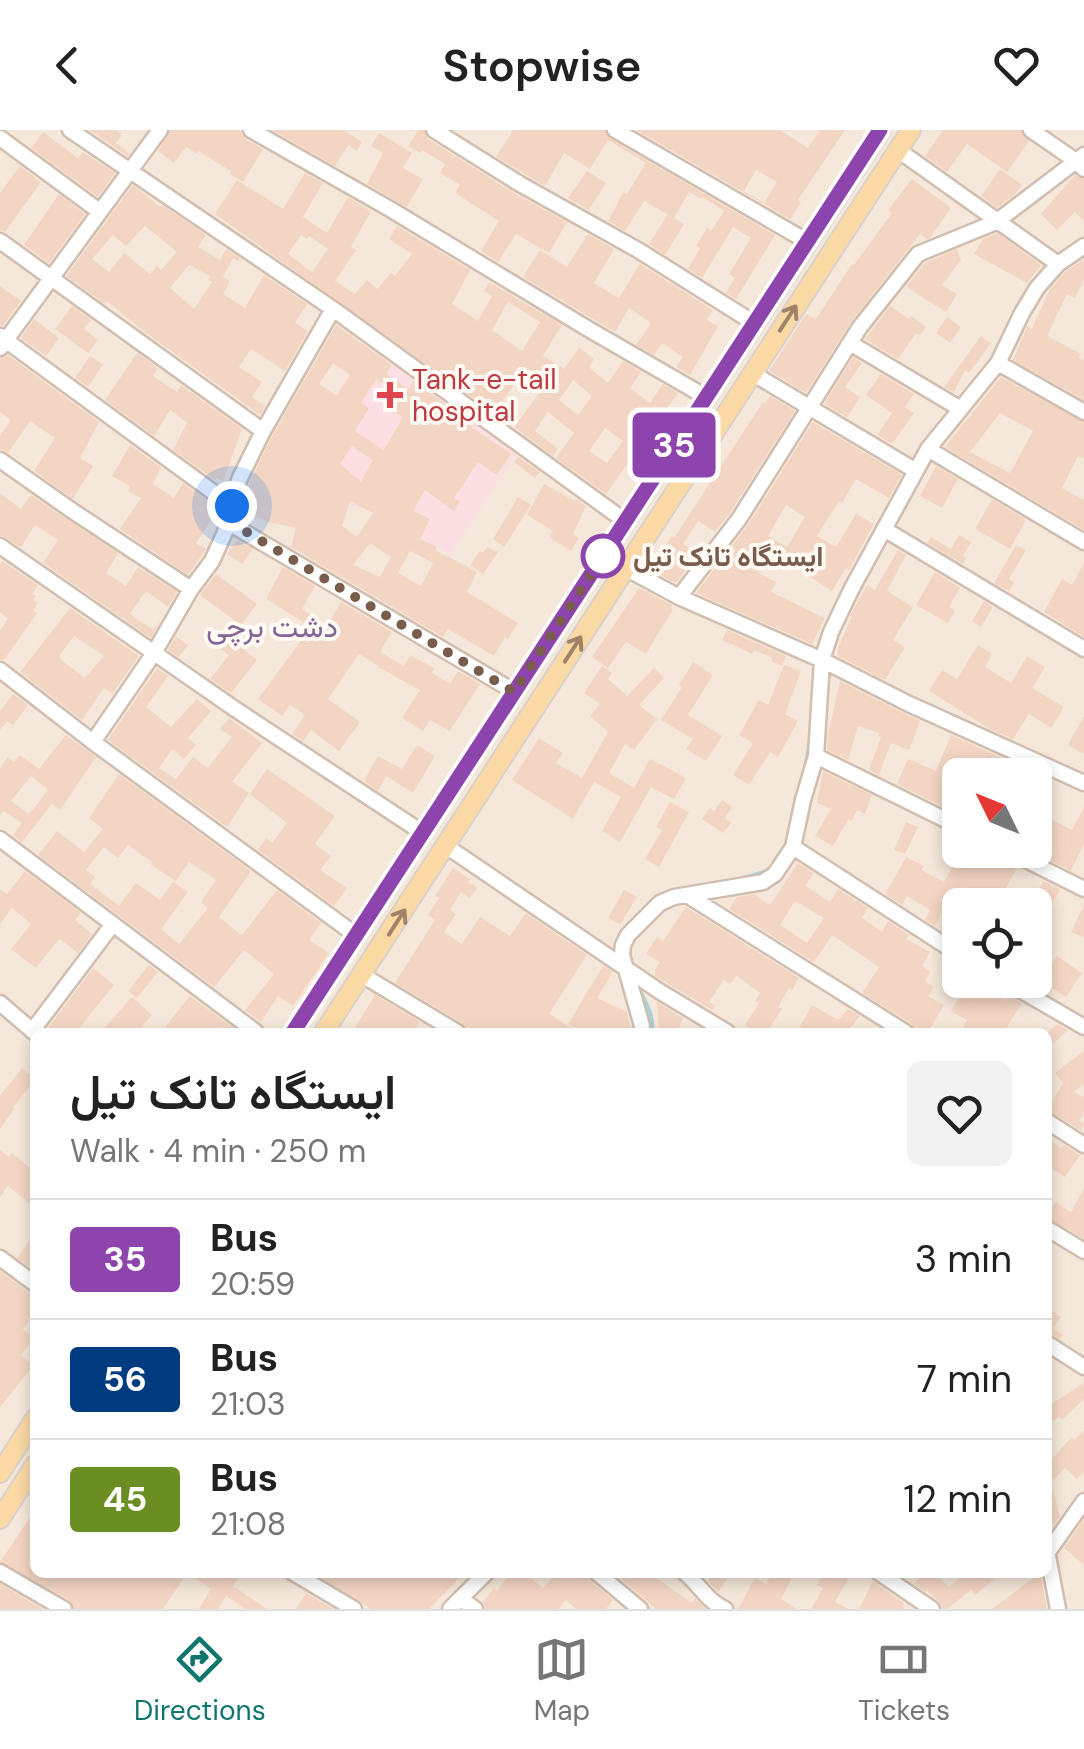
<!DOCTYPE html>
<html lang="en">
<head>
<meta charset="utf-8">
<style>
  body { margin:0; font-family:"DM Sans",Vazirmatn,sans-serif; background:#f2f2f2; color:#222; height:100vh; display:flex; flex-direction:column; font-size:38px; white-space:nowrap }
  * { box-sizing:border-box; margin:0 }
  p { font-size:32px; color:#767676 }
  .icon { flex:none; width:55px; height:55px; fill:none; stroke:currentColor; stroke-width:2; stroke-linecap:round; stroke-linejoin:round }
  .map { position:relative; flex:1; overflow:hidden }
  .sheet { position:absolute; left:30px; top:898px; width:1022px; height:550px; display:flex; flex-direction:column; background:#fff; border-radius:15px; box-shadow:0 5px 15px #0003 }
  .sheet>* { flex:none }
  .badge { padding:0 20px; border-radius:8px; font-size:35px; line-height:65px }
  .needle { width:65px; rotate:313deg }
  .fabs { position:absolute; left:942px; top:628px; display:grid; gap:20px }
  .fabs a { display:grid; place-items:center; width:110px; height:110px; border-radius:15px; background:#fff; box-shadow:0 5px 15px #0003; font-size:50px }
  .you { position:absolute; width:50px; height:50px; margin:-25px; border:8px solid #fff; border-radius:50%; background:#1a73e8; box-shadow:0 0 0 15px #1a73e833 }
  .map>.badge { position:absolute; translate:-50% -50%; box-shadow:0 0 0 5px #fff }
  .round { display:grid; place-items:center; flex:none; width:105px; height:105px; border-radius:15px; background:#f2f2f2 }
  .head { display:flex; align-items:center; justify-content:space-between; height:170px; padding:0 40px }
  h1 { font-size:48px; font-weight:600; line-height:75px }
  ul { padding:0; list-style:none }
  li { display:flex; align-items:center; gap:30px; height:120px; padding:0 40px; border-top:2px solid #e0e0e0 }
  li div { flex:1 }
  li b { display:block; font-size:38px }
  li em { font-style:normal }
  li .badge { min-width:110px; font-weight:700; text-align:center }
  header { display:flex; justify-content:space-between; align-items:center; height:130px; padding:0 40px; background:#fff; font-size:45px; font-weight:600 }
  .tab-bar { display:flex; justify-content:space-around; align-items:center; height:140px; border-top:2px solid #e0e0e0; background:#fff; font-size:28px; color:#767676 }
  .tab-bar a { display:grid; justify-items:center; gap:5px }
  .tab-bar .selected { color:#0f766e }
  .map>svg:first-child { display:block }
  .residential { fill:#f5e8da; fill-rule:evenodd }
  .medical { fill:#fbdfe3 }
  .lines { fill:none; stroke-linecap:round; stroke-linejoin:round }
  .stream { stroke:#a5d3da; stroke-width:4 }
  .building { fill:#f3d5c3; fill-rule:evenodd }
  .minor-casing { stroke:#d1beb0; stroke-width:19 }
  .major-casing { stroke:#dad1cd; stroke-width:22 }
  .minor { stroke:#fff; stroke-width:14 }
  .major { stroke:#fbd9a5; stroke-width:18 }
  .oneway { stroke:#a18267 }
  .line-casing { stroke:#fff; stroke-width:22 }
  .line { stroke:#8e44ad; stroke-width:15 }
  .walk { stroke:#7a5c4d; stroke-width:10; stroke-dasharray:0 18 }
  .health-dot { fill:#e0444e; stroke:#fffaf3; stroke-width:4 }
  .stop-dot { fill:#fff; stroke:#8e44ad; stroke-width:5 }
  .labels { text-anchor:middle; stroke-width:8; stroke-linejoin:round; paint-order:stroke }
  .health-label { font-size:28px; fill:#be3a42; stroke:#fffaf3; text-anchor:start }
  .stop-label { font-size:28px; font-weight:bold; fill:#7a5c4d; stroke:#fffaf3; text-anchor:start }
  .neighbourhood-label { font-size:30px; fill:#846695; stroke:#fffaf3 }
</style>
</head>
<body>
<header><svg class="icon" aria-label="back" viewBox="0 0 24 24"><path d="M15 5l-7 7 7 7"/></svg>Stopwise<svg class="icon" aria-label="heart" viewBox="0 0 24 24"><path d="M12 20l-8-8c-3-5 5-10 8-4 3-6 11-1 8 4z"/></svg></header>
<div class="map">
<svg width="1084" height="1479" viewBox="0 0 1084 1479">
  <rect width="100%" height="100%" fill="#fdf6ec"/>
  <path class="residential" d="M0,0h1084v1479h-1084zM960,645h75v75h-75zM960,775h75v75h-75zM35,902h1013v540h-1013z"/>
  <path class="medical" d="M369,210l150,109 -68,105 -79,-42 -88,-30z"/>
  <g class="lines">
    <path class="stream" d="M804,643l6,-30
      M736,750l35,-10
      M639,859c7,14 15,27 13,43"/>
  </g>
  <path class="building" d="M89,0h27l6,5 -6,8 14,11 -2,2z
    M170,0h70l5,9 18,10 -20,33 -13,-8 1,-3 -33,-20 -1,3 -11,-7 -12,16 -16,-12z
    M272,0h72l18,12 -5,9 -9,-6 -13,21z
    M418,0h6l4,9 86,54 53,29 -18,31 -33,-19 -18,28 -17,-11 18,-30 -44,-28 5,-8 -20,-12 5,-9 -23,-14 -2,3 -12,-7z
    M513,0h91l6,9 165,96 -39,64 -10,-6 9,-15 -6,-4 22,-36 -18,-11 -31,51 -14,-9 12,-21 -4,-2 11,-18 4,3 13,-20 -21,-14 -1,2 -13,-7 -15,26 -30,-17 -19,30 -17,-10 15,-28 4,1 19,-31 -38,-23 -18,29 -26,-16 -19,33 -49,-29z
    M636,0h144l28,18 12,-18h25l-47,70 3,2 -11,17zM756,40l21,12 -13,21 -20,-12z
    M943,0h77l9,11 -22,31 -40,-28 -20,28 -22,-16z
    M43,2l35,26 5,-6 32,21 -17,24 -67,-49z
    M379,3l33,20 -9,15 20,11 -16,28 -40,-23 16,-31 -12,-7z
    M20,36l21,16 -36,50 -5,-2v-37z
    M1000,39l22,16 -7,9 -18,14 -16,-12z
    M587,41l19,12 -17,27 -21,-12z
    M305,43l18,10 -20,34 24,16 21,-36 23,14 -20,36 5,3 -21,31 20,13 12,-14 10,9 14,-16 4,3 17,-22 -23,-15 8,-13 73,44 -18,34 26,17 14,-25 -8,-5 5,-9 73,43 -19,31 21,13 15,-21 15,11 -5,8 19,16 15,-22 18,11 -11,16 20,15 13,-19 15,9 -72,101 -50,-36 18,-25 -26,-21 -13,19 23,18 -5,7 -39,-29 27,-36 -22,-14 -25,36 -279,-199 22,-34 46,29zM301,105l6,4 2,-3 19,13 -16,23 -24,-18zM508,172l32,20 -18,29 -30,-21zM573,250l19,16 -14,19 -19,-15zM605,298l18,13 -16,22 -18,-12z
    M1075,45l9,4v42l-9,-9 -18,18 -16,-16z
    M912,49l39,29 -21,30 -3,1 -7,-5 -68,87 -46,72 -37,-22 37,-57 10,5 36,-55 2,1 38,-52 -4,-3z
    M133,55l27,22 2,-2 44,30 -8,12 22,13 6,-11 14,9 -2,3 -5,-3 -10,19 7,4 -7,13 22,14 19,-33 43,29 -12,19 13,8 -23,40 -34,-22 -12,18 23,15 -10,15 13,9 -5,9 -118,-85 -35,-29 -2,3 -39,-28zM145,96l32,26 -16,18 -4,-4 -7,8 -26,-21 -15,19 -17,-13 21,-24 13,11zM189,135l21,11 -2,4 4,2 -18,27 -24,-21z
    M59,64l26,20 -36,49 -25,-18z
    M668,84l16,10 -19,31 -16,-11z
    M997,103l44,32 -14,18 -53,-29 9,-15z
    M588,104l26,15 -20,34 21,13 4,2 21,-34 73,46 -6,10 11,6 -28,49 -14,-8 7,-10 -21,-14 -8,12 -18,-10 15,-22 -22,-15 -14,24 -92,-55 17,-27 27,17z
    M957,119l4,11 -19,25 15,9 -11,18 -40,-25 19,-24z
    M1084,129v21l-9,18 -8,-4 -20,42 34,18 -2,4 5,2v40l-71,-40 14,-33 5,2 18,-40 16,-18z
    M0,156l21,15 -18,25 -3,-1z
    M72,176l19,14 -7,9 14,11 -10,13 -33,-24z
    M890,176l19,13 2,-3 15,11 -6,8 -4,-2 -18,26 -33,-20z
    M947,187l14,10 -11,16 -14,-10z
    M34,189l25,19 -13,18 -25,-18z
    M336,195l56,40 -6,9 22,15 6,-8 55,40 -2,3 44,30 -14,21 -19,-13 -24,36 6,4 -6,9 -29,-21 -12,21 17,8 -10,20 17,8 -2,3 42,22 -10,20 51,31 -10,16 -3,-2 -11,19 -46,-27 -5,8 -152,-90 5,-19 -28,-6 -25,-10 6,-28 23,-48zM333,233l17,12 -13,21 -18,-12zM376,249l22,16 -8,14 13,8 -19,33 -29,-19 14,-23 -8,-5zM352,316l21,14 -12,22 -21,-18zM350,371l23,12 -16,24 -15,-11zM370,413l21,14 -11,20 -27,-12zM410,421l23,12 -12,23 -23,-13z
    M981,206l10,7 -22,30 -4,-3 -11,22 -10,-5z
    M137,223l21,15 -5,8 24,16 4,-7 61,44 -19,52 -7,-3 -1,2 -42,-30 14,-27 -17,-13 -16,26 -49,-36z
    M8,225l91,67 -19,36 13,8 -20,33 -39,-28 21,-33 -25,-17 -22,32 -8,-4v-13l11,-16 -11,-8v-54z
    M90,226l13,8 -15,23 -13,-9z
    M853,227l9,6 -17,24 15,10 -13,20 -23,-13z
    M881,244l33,20 -9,13 9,6 -22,31 -15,-9 15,-22 -26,-18z
    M1001,247l83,45v37l-6,-3 -16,32 22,12v30l-139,-83zM1000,283l33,18 -23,42 -40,-21z
    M770,266l25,15 -65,102 -15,19 -17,-11 -15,23 16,9 -23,30 -26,-13 22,-34 2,2 89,-136 2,1z
    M813,292l89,53 -13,23 -33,-19 -14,24 -3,-2 -22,35 19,11 20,-33 18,10 -25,46 -3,-2 -14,23 -62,-40 -13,21 19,10 -5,10 54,26 -13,26 -116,-51 52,-68zM786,375l19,12 -18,30 -19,-11z
    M130,315l31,22 -8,17 21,14 9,-15 36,26 -23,34 10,6 -18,26 -68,-46 21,-31 -13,-7 2,-5 -18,-10z
    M518,327l22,15 -5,6 -21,-16z
    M936,336l22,13 -16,29 -22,-12z
    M544,354l31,17 1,-2 10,7 -13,28 6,4 -8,13 -22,-14 4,-6 -26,-16z
    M0,363l21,16 10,-14 87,58 -12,20 20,13 12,-19 39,25 -9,15 -22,-16 -16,23 23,16 8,-11 -10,19 -108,-75 15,-23 -23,-15 -14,22 -21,-12z
    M518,367l13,8 -27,42 -11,-8z
    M992,369l34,21 -16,29 -35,-20z
    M959,405l12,7 -8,14 3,2 -3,6 -36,-21 4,-6 20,12z
    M237,410l16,9 -11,15 -15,-10z
    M1016,415l10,5 -17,29 5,3 -5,9 -15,-8z
    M487,417l11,5 -15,22 -13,-9 10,-14 3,2z
    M898,420l8,5 -19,36 26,16 -20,33 12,7 -20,33 -47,-24 -1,-6 15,-33 -2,-1 17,-31 8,5z
    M2,431l36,24 -6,9 4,2 -3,4 5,3 -5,8 4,2 -33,47h-4v-30l8,-11 -8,-7v-48z
    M1084,433v74l-40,-25 18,-33 10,6z
    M283,437l32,19 -13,23 25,17 14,-24 51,30 -12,20 24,14 6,-11 24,13 -2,5 18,11 8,-13 22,13 -30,47 -20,-11 -7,11 -21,-13 18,-28 -42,-23 1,-1 -20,-12 -31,45 32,23 -21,29 -28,-21 -8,11 -11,-7 13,-19 -15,-10 -8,11 -24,-17 53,-72 -45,-28z
    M935,442l25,16 -11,19 6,4 -7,12 -32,-18z
    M216,444l41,30 -16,21 -41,-30z
    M639,458l33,17 -1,3 2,1 -27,45 -20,-12 -18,26 -16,-11z
    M984,471l9,6 -12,20 -9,-6z
    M70,478l69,48 -27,38 -8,-6 -22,32 -62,-48zM74,506l30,20 -19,22 -24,-18 1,-1 -3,-3z
    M727,500l59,26 -4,10 -11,-5 2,-3 -19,-8 -2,4 -30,-14z
    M176,506l12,9 -9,12 -11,-7z
    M229,508l28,22 -26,33 -21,-14 19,-24 -9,-6z
    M978,515l14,9 -7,13 26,16 16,-27 18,11 -13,21 32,19 -13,21 -22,-14 -16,25 -23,-10 -61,-38 13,-21 15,9z
    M693,532l20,13 -25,40 34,21 -16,25 -20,-12 7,-10 -32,-19 21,-33 -3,-2z
    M784,535l17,6 -16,43 13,7 -20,36 -8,-5 -21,33 -16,-10 20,-32 -14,-8 20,-35 9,5z
    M602,536l10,7 -4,6 19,17 27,-28 10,10 -25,27 18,14 -23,31 -9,-6 -16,29 25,15 16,-29 36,19 -12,21 -23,-12 -31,55 -18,-11 19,-34 -27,-15 -21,37 -61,-39 27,-42 24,15 -7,10 26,15 26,-46 -18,-16 10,-12 -16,-11z
    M157,538l11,8 -22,31 25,20 26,-28 14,12 -23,27 8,7 -12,14 -12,-10 -13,19 17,11 17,-22 15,11 24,-31 -12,-8 9,-11 33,25 -30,39 17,11 -22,34 -119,-87z
    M840,551l80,40 -11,29 -18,-7 -12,32 -10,-5 12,-33 -3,-1 1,-3 -21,-7 -10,34 -21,-10 1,-16z
    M13,564l15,11 -15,20 -6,-4 -7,9v-19z
    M1084,586v38l-16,-9z
    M66,605l30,22 -36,53 -8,-6 -30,38 -9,-7 9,-12 -18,-12 -4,4v-47l8,-11 6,5 6,-7 19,14zM31,646l17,14 -19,24 -18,-13z
    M951,605l98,44 -5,13 -9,-4v-13h-31l-26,-11 -4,11h-14v18l-8,18 -55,-27 11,-25 28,12z
    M417,615l18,11 -22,37 -27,-17 -8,15 -14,-10 14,-25 24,13z
    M267,639l68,47 -20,28 16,12 -11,14 27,18 -13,18 -76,-56 8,-12 6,5 15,-20 -37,-29z
    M823,641l49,24 -7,19 -8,-4 -5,11 -4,-1 -15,26 -18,-10 16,-27 -14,-6z
    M119,644l132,97 -32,46 21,17h3l34,-44 44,33 -12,17 20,13 -36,53 -15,-10 -17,26 -16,-12 29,-36 -30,-24 -30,37 -176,-132 19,-24 27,21 19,-23 -14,-11zM128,715l24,17 -1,3 25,16 13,-19 27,18 -15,22 7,6 -29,36 -18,-15 27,-37 -15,-10 -13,18 -24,-17 -17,23 -29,-22 5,-7 -9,-7 18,-23 14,11z
    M722,670l10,7 -7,11 6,5 -8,10 -21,-14 8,-11 4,3z
    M670,672l19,10 -30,55 -14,-8 17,-29 -6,-3z
    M1084,677v37l-13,27 -36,-18v-42l37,19z
    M906,692l12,5 -13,27 -11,-4z
    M962,720h19l36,17 -19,38h-29l-19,-10 -15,31 -10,-6 5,-10 -23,-14 -5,9 -17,-11 21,-37 18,9 -2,4 22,12z
    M798,733l16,10 -9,13 25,16 8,-13 30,19 -6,10 20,14 6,-11 21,14 -3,4 24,13 -8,14 8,6 -5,9 9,6 -6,9 16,9 -16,27h-13l-4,-9 -49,-30 17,-26 -47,-32 -18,27 -85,-53 8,-12 17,-3 16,11zM795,771l29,17 -17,25 -27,-18z
    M453,738l17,11 -2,3 9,6 -7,10 -9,-6 -11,18 6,4 -12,18 18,12 18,-27 30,19 16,-23 61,42 -38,59 29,18h-110l-6,-9 -67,-40 40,-63 -7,-5 11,-17 -4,-2z
    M25,741l56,42 -6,7 17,14 -14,19 -18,-14 -2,1 -22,28 -25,-19 20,-25 -19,-16 -12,16v-35l7,5z
    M1043,751l17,8 -25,47v-31h-4z
    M624,760l13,7 -17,28 -12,-7z
    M1084,775v33l-13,-6z
    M686,777l113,71 -7,12 -3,-2 -11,19 4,2 -15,23h-10l-12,-7 14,-22 -4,-2 5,-8 -23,-17 -7,8 -6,-4 -15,22 6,4 -3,4 -57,-34v-6l5,-8 -14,-8 11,-17 6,4z
    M1057,826l25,17 -16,24 -26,-17z
    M149,835l9,7 -21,26 -9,-7z
    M603,836l10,6 -16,26 30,14 4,20h-47l-16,-8z
    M93,838l21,17 -38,47h-31z
    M968,850h13l-3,6 28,15 3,-5 13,7 -18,29h-44l7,-12 -16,-9z
    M375,865l45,27 -6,10h-62z
    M190,866l49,36h-15l-8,-6 -5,6h-39l-7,-5z
    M132,867l20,18 -15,17h-36z
    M657,872l26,16 -6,14h-18z
    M812,875l26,15 10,-11 12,7 -13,16h-50z
    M1057,894l11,6 -20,18v-16z
    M1084,921v33l-10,8 10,5v15l-5,9 5,2 -2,8 -34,-20v-2l15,-26 -8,-10z
    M22,938l13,11 -22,29 1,1 -14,20v-33z
    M1048,1009l13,9 3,-3 16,10 -15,22 -17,-11z
    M0,1020l9,7 3,-4 23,19v36l-27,-22 -8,11z
    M1084,1058v51l-36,-21 7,-16 16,10z
    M35,1103v38l-18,-13z
    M0,1141l29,22 6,1v20l-12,15 11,9 -13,17 13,10 -34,42z
    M1048,1178l13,9 -8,11 10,7 -3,4 -12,-6z
    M1084,1253v16l-22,21 -3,-3 -11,7v-18z
    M1084,1300v42l-7,7 -12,-11 -14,15 9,34 -12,14v-68l24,-26 3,2z
    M35,1380v62h207l-9,14 34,23h-21l-20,-13 -8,13h-19l12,-20 -24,-16 -24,36h-89l-5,-9 -69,-38z
    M1084,1389v46l-20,-17z
    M319,1442h146l-36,37h-58l-54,-34z
    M511,1442h12l20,16 14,-16h29l3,8 24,20 -7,9h-30l-10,-9 -8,9h-72l-3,-7 11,-14 3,3z
    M613,1442h35l44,31 3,-5 11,11h-50z
    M713,1442h19l-14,20 -10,-11z
    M779,1442h16l-14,27 16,10h-59l17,-31 11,6 4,-8 5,3z
    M824,1442h28l-17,30 13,7h-37l12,-21 -6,-3z
    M924,1442h8l17,15 19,-15h35l-28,23 -4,-5 -24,19h-4l-2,-5 -14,-14 -1,2 -12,-8z
    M1040,1443l7,36h-55z
    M873,1451l31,22 -1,6h-44z
    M0,1454l43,25h-43z
    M306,1463l27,16h-37z"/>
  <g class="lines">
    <g class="minor-casing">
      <path id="minor" d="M70,0l263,179 292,212
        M251,0l139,79 200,121 116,67
        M434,0l86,54 118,66 116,73
        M615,0l193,112
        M1031,0l45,31 8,8
        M0,8l99,73
        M898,20l160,114
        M0,111l263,190
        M0,206l232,170
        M850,213l109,65
        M0,218l160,-218
        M998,233l86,49
        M752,243l164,98
        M928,319l156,93
        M0,330l74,52 117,77
        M229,393l286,169
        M884,399l200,120
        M0,416l235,163 188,124
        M603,426l76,41 143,63 87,44 175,79
        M679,467l60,-78 121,-192 58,-73 78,-32 88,-67
        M0,540l93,72 264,194
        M93,612l61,-89 37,-64 21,-28 17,-38 10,-43 24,-49 70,-122
        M816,626l144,71
        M0,709l256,193
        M446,716l213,145 68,41
        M793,717l167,108
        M1006,720l78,39
        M687,765l218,137
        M362,845l95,57
        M1003,850l81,47
        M0,873l35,30
        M32,901l81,-107
        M641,902l1,-6 -20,-71 1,-10 5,-10 32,-32 14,-6 89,-15 12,-8 18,-27 10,-47 13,-44 6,-96 9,-28 21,-44 76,-139 70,-86 24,-50 15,-25 21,-24 26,-18
        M1048,992l36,23
        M1048,1099l36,22
        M0,1128l35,26
        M1048,1214l36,23
        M1048,1422l36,-51
        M1048,1426l10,53
        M0,1442l64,37
        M292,1442l62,37
        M596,1442l44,37
        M684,1442c15,12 24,30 41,37
        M878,1442l54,37
        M461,1469l14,10
        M450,1479l37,-37"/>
    </g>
    <g class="major-casing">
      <path id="major" d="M293,902l588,-902
        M324,902l587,-902
        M0,1343l35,-54
        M0,1389l35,-54"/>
    </g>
    <use href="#minor" class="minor"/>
    <use href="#major" class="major"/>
  </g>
  <defs><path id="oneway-shaft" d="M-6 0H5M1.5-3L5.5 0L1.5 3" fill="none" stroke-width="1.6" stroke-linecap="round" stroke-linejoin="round" transform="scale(2.5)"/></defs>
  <g class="oneway">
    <use href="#oneway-shaft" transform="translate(788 188) rotate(-57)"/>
    <use href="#oneway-shaft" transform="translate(573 519) rotate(-57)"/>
    <use href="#oneway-shaft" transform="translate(397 792) rotate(-57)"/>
  </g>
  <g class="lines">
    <g class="line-casing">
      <path id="line" d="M293,902l587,-902"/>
    </g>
    <use href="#line" class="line"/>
    <path class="walk" d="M232,376l-2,16 284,170 89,-136"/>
  </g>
  <path class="health-dot" d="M385 250h10v10h10v10h-10v10h-10v-10h-10v-10h10z"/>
  <circle class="stop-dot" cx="603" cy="426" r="20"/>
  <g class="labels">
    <g class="health-label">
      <text x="412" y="259">Tank-e-tail<tspan x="412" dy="32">hospital</tspan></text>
    </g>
    <g class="stop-label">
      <text x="633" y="436">ایستگاه تانک تیل</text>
    </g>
    <g class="neighbourhood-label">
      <text x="272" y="507">دشت برچی</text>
    </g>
  </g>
</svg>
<div class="fabs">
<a><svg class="needle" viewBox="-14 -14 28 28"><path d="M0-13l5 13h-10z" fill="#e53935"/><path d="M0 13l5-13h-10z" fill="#767676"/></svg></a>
<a><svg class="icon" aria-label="locate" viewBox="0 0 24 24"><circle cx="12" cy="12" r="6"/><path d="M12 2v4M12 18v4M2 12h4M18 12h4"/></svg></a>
</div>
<div class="you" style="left:232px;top:376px"></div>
<b class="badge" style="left:674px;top:315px;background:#8e44ad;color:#fff">35</b>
<section class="sheet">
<div class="head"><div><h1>ایستگاه تانک تیل</h1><p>Walk · 4 min · 250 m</p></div><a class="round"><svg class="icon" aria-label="heart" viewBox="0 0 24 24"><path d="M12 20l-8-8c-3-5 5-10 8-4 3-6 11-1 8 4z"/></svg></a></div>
<ul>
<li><span class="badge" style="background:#8e44ad;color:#fff">35</span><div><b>Bus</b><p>20:59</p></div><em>3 min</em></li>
<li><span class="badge" style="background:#003b80;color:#fff">56</span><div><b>Bus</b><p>21:03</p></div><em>7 min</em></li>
<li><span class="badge" style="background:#6b8e23;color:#fff">45</span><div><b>Bus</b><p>21:08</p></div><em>12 min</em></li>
</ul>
</section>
</div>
<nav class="tab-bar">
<a class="selected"><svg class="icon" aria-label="directions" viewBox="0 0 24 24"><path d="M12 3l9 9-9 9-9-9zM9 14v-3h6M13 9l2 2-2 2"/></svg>Directions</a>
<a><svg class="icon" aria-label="map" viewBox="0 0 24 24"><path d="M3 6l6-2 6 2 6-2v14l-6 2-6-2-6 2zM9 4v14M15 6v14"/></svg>Map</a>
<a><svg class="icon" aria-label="tickets" viewBox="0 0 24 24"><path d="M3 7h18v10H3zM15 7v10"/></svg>Tickets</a>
</nav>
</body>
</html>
